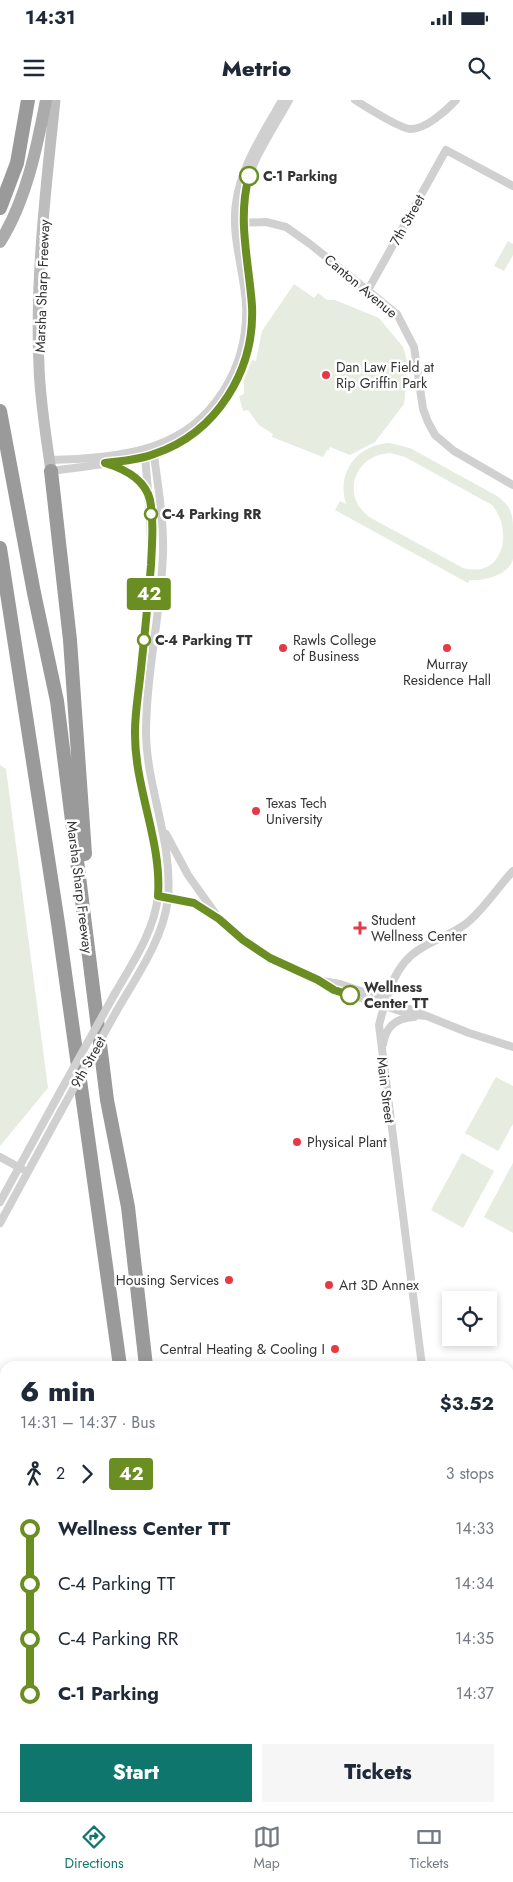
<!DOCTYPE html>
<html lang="en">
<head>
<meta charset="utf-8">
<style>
  body { margin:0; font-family:Jost,sans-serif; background:#f6f6f7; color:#1f2937; height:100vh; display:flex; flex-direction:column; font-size:19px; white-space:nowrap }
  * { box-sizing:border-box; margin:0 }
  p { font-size:16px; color:#747a83 }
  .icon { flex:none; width:28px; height:28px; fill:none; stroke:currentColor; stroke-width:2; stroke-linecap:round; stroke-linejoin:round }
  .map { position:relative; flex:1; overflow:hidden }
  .drawer { position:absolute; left:0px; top:1261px; width:514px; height:451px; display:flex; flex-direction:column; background:#fff; border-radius:15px 15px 0 0; box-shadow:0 2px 8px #0003 }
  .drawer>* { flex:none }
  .badge { padding:0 10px; border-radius:4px; font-size:18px; line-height:32px }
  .controls { position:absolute; left:442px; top:1191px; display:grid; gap:10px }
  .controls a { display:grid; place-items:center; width:55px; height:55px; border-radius:0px; background:#fff; box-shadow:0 2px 8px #0003; font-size:25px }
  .map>.badge { position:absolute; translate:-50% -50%; box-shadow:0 0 0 2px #fff }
  .legs { display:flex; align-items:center; gap:8px; height:55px; padding:0 20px; font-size:16px }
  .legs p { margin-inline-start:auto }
  .head { display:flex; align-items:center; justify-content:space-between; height:85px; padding:0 20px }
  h1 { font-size:28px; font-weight:800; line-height:38px }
  .action { display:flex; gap:10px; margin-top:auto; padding:10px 20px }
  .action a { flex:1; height:58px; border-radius:0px; background:#0f766e; color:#fff; font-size:20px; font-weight:800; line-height:58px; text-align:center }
  .action a+a { background:#f6f6f7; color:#1f2937 }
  ul { padding:0 20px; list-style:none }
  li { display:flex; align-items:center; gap:18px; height:55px; font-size:19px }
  li i { display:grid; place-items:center; width:8px; height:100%; margin:0 6px; background:currentColor }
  li i::after { content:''; width:12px; height:12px; margin:-6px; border:4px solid; border-radius:50%; background:#fff }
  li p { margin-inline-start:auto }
  li:first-child i { background:linear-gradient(#0000 50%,currentColor 0) }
  li:last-child i { background:linear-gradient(currentColor 50%,#0000 0) }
  .status { display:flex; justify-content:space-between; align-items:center; height:35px; padding:0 25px; background:#fff; direction:ltr }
  .status svg { height:14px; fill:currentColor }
  header { display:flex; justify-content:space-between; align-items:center; height:65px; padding:0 20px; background:#fff; font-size:22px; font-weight:800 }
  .dock { display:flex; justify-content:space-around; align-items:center; height:70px; border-top:1px solid #e0e1e3; background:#fff; font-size:14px; color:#747a83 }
  .dock a { display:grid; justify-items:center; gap:2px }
  .dock .on { color:#0f766e }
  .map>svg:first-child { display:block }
  .green { fill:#e6ecdf; fill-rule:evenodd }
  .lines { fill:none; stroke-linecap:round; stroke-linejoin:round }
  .stream { stroke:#cfe2ee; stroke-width:2 }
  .street { stroke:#d0d0d0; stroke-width:8 }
  .secondary { stroke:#bdbdbd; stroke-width:11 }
  .primary { stroke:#ababab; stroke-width:12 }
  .highway { stroke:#9a9a9a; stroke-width:14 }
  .street-bridge { stroke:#d0d0d0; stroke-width:8 }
  .line-1-casing { stroke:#fff; stroke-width:11 }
  .line-1 { stroke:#6b8e23; stroke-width:8 }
  .stop-1-dot { fill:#fff; stroke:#6b8e23; stroke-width:2.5 }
  .poi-dot { fill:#e63946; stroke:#fff; stroke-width:2 }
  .labels { text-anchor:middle; stroke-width:5; stroke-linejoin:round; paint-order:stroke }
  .stop-label { font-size:14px; font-weight:bold; fill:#333; stroke:#fff; text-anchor:start }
  .street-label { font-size:14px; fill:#333; stroke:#fff }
  .poi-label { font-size:14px; fill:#333; stroke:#fff; text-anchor:start }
</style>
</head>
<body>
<div class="status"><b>14:31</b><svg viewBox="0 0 49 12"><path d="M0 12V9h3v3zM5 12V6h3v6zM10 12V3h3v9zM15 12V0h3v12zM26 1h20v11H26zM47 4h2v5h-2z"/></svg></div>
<header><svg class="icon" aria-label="menu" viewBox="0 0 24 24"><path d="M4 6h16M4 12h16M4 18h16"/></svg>Metrio<svg class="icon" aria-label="search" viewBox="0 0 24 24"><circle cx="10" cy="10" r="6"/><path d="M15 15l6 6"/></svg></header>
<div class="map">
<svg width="513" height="1712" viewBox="0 0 513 1712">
  <rect width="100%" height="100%" fill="#fff"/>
  <path class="green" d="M508,141l5,3v11l-9,16 -10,-5z
    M294,184l20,14 4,-5 9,7h8l44,18 24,29 5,17 -4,40 -29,38 -25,13 -20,-8 -1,3h-2l-4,7 -51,-20 1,-3 -14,-9 -11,-15 -5,1 -4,-15 5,-2v-14l8,-20 4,1 6,-30z
    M390,343l20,5 87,48c16,12 16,19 16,40 0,7 0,16 0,23 -4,16 -29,22 -43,21l-2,3 -133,-73 5,-9 6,3c-10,-32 12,-60 44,-61zM390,353l15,4 87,48c21,24 13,74 -29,63l-92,-50c-31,-20 -18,-63 19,-65z
    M0,665l6,4 42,319 -48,58z
    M496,977l17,9v38l-15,27 -33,-18z
    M462,1053l32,18 -31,57 -32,-18z
    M513,1063v70l-29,-16z"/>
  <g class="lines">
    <path class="stream" d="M509,1342l4,2"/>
    <path class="street" d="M355,0c11,7 44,28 55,29 15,1 37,-19 46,-29
      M239,123l27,-1 20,5 24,17 87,70 17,33 9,62 5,13 7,13 19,16 59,34
      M368,190l78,-140 67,36
      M49,360c31,0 77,-4 105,-14 60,-20 95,-80 92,-142 -2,-33 -15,-68 -10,-101 5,-38 28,-70 46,-103
      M110,364c18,6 29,15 38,32
      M51,371c33,-5 69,-7 101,-16 64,-18 103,-86 100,-150 -2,-37 -14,-76 -7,-113 5,-31 29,-64 44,-92
      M166,734l22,41 27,38
      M165,798l30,5 24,16 24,21 28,18 47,22 16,9 75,25 17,2
      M322,881l18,3 47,16 82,33 44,14
      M114,895c18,-31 40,-63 44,-99 6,-52 -21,-105 -23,-157 -2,-51 12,-103 15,-154 3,-43 -1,-85 -5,-128l3,-9
      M116,912c20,-35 47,-72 52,-113 5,-57 -21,-110 -22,-165 0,-61 15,-121 17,-181 1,-33 -5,-66 -9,-98l-6,-7
      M383,944c3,-17 12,-26 31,-27
      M0,1057l22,12
      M0,1102l59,-108
      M0,1123l61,-112
      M422,1266l-43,-341c7,-27 15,-61 41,-76 16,-10 31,-14 47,-26 18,-15 30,-35 46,-52
      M0,1565l5,9
      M509,1590l4,2
      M509,1616l4,2
      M81,1708l2,4
      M234,1708v4"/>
    <path class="secondary" d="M51,371c-5,-35 -11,-70 -12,-105 -4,-89 7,-178 16,-266
      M0,1371l5,7
      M0,1411l5,-7"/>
    <path class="primary" d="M0,142c26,-41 37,-95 46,-142"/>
    <path class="highway" d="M0,108l17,-45 11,-63
      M0,311l34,182 23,108 50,399 21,107 18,159
      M51,371l19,169 15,214
      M0,448l58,375 62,443
      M178,1708v4
      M198,1708l1,4"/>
    <path class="street-bridge" d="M59,994l55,-99
      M61,1011l55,-99"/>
  </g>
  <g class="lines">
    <g class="line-1-casing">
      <path id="line-1" d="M249,76c-12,44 0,86 3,130 3,64 -35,127 -98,148 -15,6 -32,7 -49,9 20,6 40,16 45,37 4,21 2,44 1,65 -3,38 -7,76 -11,113 -2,18 -5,36 -5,53 -1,57 27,109 23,165l36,7 25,16 24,21 27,18 48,22 16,10 16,5"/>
    </g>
    <use href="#line-1" class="line-1"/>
  </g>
  <g class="stop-1-dot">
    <circle cx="249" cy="76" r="9"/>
    <circle cx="151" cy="414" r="6"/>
    <circle cx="144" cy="540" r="6"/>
    <circle cx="350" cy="895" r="9"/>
  </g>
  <g class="poi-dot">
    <circle cx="326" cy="275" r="5"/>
    <circle cx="283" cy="548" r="5"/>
    <circle cx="447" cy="548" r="5"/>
    <circle cx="256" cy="711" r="5"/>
    <path d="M357.5 820.5h5v5h5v5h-5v5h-5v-5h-5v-5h5z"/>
    <circle cx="297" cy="1042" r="5"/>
    <circle cx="229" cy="1180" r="5"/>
    <circle cx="329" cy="1185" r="5"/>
    <circle cx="335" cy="1249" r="5"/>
  </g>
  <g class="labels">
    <g class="stop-label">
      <text x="263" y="81">C-1 Parking</text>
      <text x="162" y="419">C-4 Parking RR</text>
      <text x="155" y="545">C-4 Parking TT</text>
      <text x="364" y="892">Wellness<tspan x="364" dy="16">Center TT</tspan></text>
    </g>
    <g class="street-label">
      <text transform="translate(407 120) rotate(-61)" y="5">7th Street</text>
      <text transform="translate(42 186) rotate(-88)" y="5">Marsha Sharp Freeway</text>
      <text transform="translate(361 186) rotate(40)" y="5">Canton Avenue</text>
      <text transform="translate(80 787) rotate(83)" y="5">Marsha Sharp Freeway</text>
      <text transform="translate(88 962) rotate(-61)" y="5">9th Street</text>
      <text transform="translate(386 990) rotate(83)" y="5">Main Street</text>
    </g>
    <g class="poi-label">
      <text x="336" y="272">Dan Law Field at<tspan x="336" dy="16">Rip Griffin Park</tspan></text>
      <text x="293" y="545">Rawls College<tspan x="293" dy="16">of Business</tspan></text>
      <text x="447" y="569" text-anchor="middle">Murray<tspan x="447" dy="16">Residence Hall</tspan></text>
      <text x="266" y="708">Texas Tech<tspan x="266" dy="16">University</tspan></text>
      <text x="371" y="825">Student<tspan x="371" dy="16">Wellness Center</tspan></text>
      <text x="307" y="1047">Physical Plant</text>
      <text x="219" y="1185" text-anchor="end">Housing Services</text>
      <text x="339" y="1190">Art 3D Annex</text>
      <text x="325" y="1254" text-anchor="end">Central Heating &amp; Cooling I</text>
    </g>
  </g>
</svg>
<div class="controls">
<a><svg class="icon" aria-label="locate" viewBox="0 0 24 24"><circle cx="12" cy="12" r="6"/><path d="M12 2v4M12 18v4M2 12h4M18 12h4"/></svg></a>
</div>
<b class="badge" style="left:149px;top:494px;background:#6b8e23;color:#fff">42</b>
<section class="drawer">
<div class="head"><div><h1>6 min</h1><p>14:31 – 14:37 · Bus</p></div><b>$3.52</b></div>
<div class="legs"><svg class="icon" aria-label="walk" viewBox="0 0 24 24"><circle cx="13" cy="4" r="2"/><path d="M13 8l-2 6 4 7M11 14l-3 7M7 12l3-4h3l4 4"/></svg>2<svg class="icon" aria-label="forward" viewBox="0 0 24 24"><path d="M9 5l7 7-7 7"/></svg><b class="badge" style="background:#6b8e23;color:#fff">42</b><p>3 stops</p></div>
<ul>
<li><i style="color:#6b8e23"></i><b>Wellness Center TT</b><p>14:33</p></li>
<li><i style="color:#6b8e23"></i><span>C-4 Parking TT</span><p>14:34</p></li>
<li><i style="color:#6b8e23"></i><span>C-4 Parking RR</span><p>14:35</p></li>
<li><i style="color:#6b8e23"></i><b>C-1 Parking</b><p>14:37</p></li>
</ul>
<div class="action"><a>Start</a><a>Tickets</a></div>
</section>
</div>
<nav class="dock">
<a class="on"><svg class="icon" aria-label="directions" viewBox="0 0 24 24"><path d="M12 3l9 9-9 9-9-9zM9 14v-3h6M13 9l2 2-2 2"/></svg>Directions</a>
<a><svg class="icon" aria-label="map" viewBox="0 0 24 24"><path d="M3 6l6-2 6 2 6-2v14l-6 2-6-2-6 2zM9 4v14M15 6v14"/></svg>Map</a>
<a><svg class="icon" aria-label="tickets" viewBox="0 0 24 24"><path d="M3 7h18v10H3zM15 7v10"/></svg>Tickets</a>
</nav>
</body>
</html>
